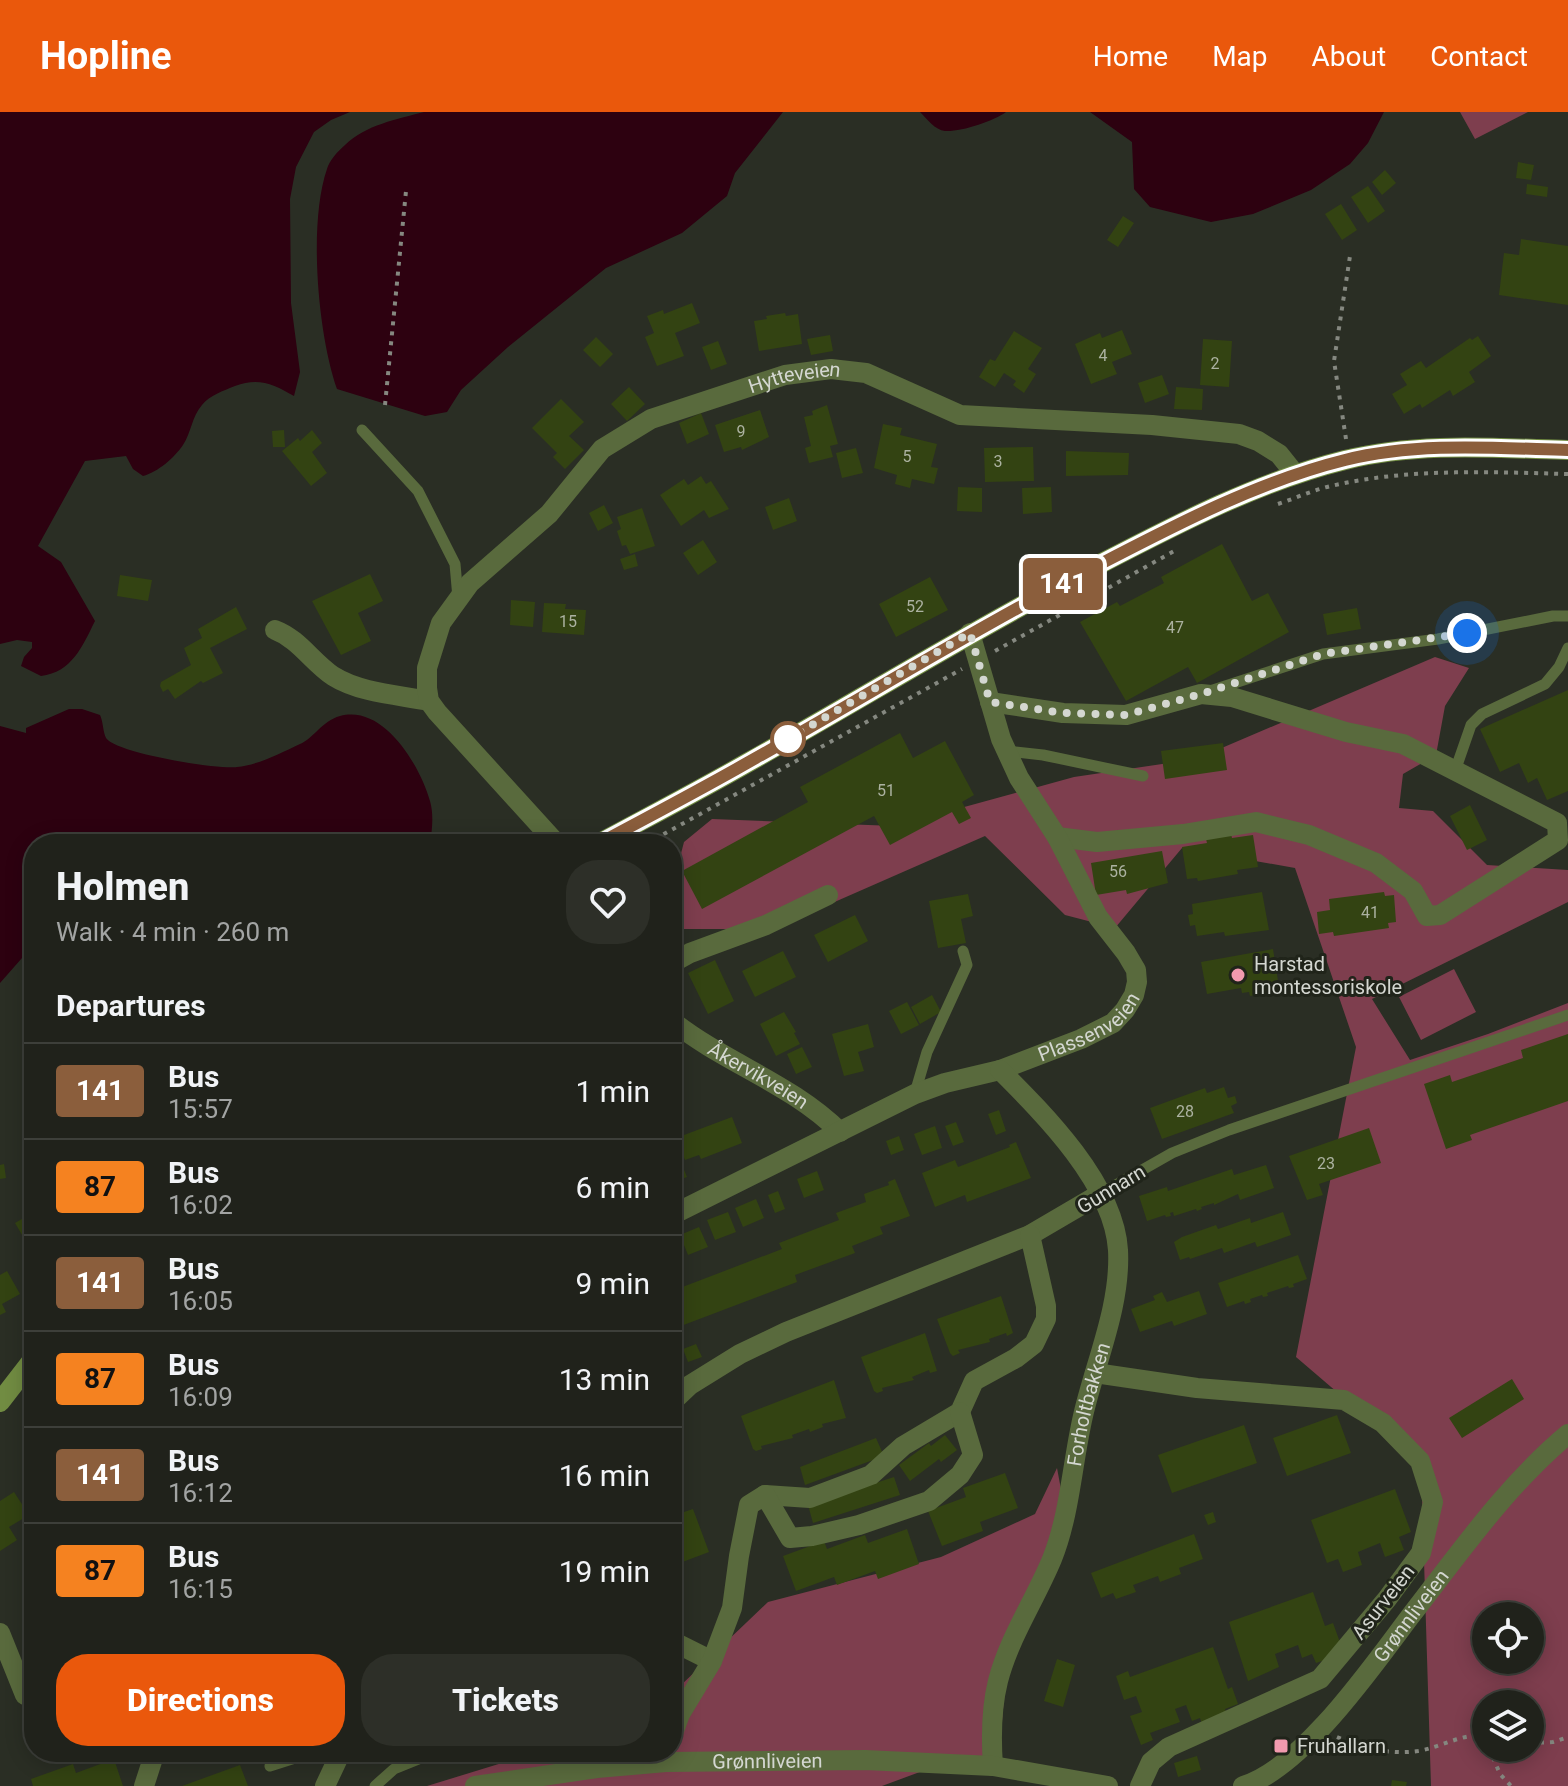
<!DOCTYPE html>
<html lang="en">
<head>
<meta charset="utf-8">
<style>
  body { margin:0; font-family:Roboto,sans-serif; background:#2d2f28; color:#f1f3f6; height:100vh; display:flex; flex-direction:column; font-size:30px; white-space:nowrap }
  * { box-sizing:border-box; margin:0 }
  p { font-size:26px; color:#a2a4a3 }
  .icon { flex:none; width:44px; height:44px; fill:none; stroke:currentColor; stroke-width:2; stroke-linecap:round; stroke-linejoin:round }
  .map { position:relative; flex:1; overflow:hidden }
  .side { position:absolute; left:24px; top:722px; width:658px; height:928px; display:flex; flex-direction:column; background:#20221b; border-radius:32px; box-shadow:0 4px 20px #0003,0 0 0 2px #3d3f3a }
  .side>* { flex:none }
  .badge { padding:0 16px; border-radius:6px; font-size:28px; line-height:52px }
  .controls { position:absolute; left:1472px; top:1490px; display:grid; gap:16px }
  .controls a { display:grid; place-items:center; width:72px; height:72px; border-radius:50%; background:#20221b; box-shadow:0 4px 20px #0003,0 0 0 2px #3d3f3a; font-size:40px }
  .you { position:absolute; width:40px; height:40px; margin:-20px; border:6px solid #fff; border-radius:50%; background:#1a73e8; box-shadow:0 0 0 12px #1a73e833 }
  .map>.badge { position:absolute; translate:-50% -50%; box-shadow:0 0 0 4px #fff }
  h2 { padding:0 32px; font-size:30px; line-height:72px }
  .round { display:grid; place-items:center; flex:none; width:84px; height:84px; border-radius:32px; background:#2d2f28 }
  .head { display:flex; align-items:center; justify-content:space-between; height:136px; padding:0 32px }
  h1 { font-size:38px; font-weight:800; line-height:60px }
  .action { display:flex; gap:16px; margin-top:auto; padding:16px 32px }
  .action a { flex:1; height:92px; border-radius:32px; background:#ea580c; color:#fff; font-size:32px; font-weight:800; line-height:92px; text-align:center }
  .action a+a { background:#2d2f28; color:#f1f3f6 }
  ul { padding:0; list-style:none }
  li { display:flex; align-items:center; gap:24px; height:96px; padding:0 32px; border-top:2px solid #3d3f3a }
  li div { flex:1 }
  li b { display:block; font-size:30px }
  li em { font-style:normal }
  li .badge { min-width:88px; font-weight:700; text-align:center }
  header { display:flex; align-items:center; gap:48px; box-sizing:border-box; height:112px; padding:0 40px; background:#ea580c; color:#fff }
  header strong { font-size:38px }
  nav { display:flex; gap:44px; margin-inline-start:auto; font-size:28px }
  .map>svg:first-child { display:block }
  .green { fill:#7e3e4e; fill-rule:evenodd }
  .water { fill:#2d0110 }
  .building { fill:#334312 }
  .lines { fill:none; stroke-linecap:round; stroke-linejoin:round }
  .path { stroke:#858880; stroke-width:4; stroke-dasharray:4 6; stroke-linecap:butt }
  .service { stroke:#596a3d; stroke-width:11 }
  .minor { stroke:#596a3d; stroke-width:20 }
  .tertiary { stroke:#596a3d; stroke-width:20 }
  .secondary { stroke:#718c42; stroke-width:20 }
  .line-casing { stroke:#fff; stroke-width:18 }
  .line { stroke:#8b5e3c; stroke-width:12 }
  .walk { stroke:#d4d7d1; stroke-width:8; stroke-dasharray:0 14.4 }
  .stop-dot { fill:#fff; stroke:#8b5e3c; stroke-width:4 }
  .poi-dot { fill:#f29aae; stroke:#20241a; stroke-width:3 }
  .labels { text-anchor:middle; stroke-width:6; stroke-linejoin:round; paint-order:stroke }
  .number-label { font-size:16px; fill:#acb2a1 }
  .street-label { font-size:20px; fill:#d4d7d1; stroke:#20241a }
  .poi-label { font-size:20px; fill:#d4d7d1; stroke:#20241a; text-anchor:start }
</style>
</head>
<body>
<header>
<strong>Hopline</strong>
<nav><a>Home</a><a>Map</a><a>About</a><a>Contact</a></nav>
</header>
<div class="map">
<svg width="1568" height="1674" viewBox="0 0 1568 1674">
  <rect width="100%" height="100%" fill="#2a2e24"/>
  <path class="green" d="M1460,0h68l-53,27z
    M1435,545l34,11 -24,38 -9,49 -33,19 -4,34 34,3 54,54 81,5v32l-196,97 38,61 78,-26 80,-31v783h-137l-10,-322 -125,-107 60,-310 -61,-179 -113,-20 -67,80 -50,-13 -80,-79 -212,93h-101v-41l12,-46 28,-23 183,7 179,-49 122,-18zM1486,1504h44v44h-44zM1486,1592h44v44h-44z
    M1454,857l22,43 -55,28 -22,-43z
    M1057,1356l8,43 -57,142 -10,113h-62l-54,20h-455l111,-34h134v-62l7,-3 89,-85 173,-45 94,-43z"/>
  <path class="water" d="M0,0h350l-19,8 -17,12 -18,35 -6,32 1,104 9,69 -6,24c-20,-12 -36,-19 -59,-10 -12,5 -25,9 -33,19 -10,11 -11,28 -19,40 -9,13 -25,27 -40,31l-10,-7 -7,-13 -41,5 -47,85 23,16 34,59c-13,26 -23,51 -54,55l-20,-10 3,-9 8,-9v-6l-15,-2 -17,4z
    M424,0h359l-48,61 -8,23 -45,37 -76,35 -98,79 -47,43 -14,22 -22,4 -88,-27c-19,-54 -29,-165 -10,-220 2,-8 11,-18 18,-24 20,-20 53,-26 79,-33z
    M920,0h86c-12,9 -45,20 -61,19 -10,-1 -18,-12 -25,-19z
    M1090,0h294l-16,31 -18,21 -39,26 -58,24 -42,8 -61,-15 -16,-18 -2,-47z
    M69,597h13l18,6c3,6 3,17 6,23 9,15 113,32 131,29 21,-2 44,-14 63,-23 13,-5 22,-23 40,-28 44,-12 80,50 90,85 4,14 2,29 0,43h-396v104l-12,10 -22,25v-257l26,7v-5z"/>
  <path class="building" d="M1518,50l16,3 -3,15 -15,-2z
    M1385,58l11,13 -14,12 -10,-13z
    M1527,72l21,3 -1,10 -21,-3z
    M1368,74l17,25 -17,12 -17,-26z
    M1341,92l16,26 -15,10 -17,-26z
    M1123,104l11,7 -16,24 -11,-7z
    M1521,127l47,7v59l-69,-10 5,-42 15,2z
    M692,191l8,20 -25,10 9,23 -27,10 -12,-29 9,-4 -7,-17 16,-6 1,4z
    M785,201l1,3 12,-2 4,30 -43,7 -5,-30 13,-2 -1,-3z
    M1122,218l10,24 -20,8 5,12 -26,10 -16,-40 25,-11 2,5z
    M1014,219l28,17 -14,21 8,5 -12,19 -11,-8 3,-4 -12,-8 -9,14 -16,-10 11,-18 5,2z
    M830,223l3,16 -22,4 -4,-16z
    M1478,224l13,20 -22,16 6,10 -22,14 -3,-6 -28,18 -2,-4 -16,10 -12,-20 15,-9 -7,-11 21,-13 5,7 44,-30 2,2z
    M596,225l17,17 -13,13 -17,-17z
    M1203,227l29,2 -3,46 -29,-2z
    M718,229l9,23 -16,6 -9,-23z
    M1162,263l7,19 -24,9 -7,-20z
    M629,275l16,17 -18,17 -16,-17z
    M1176,275l27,2 -1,21 -28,-1z
    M561,287l23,23 -15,14 15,14 -19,19 -12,-12 4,-4 -25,-25z
    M827,293l11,39 -8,2 3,11 -24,6 -4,-15 6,-2 -7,-29 9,-2 -1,-4z
    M760,298l9,27 -27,13 -1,-3 -17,5 -9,-27z
    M701,301l8,21 -22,10 -8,-21z
    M883,312l19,4 -2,7 37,9 -6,23 7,1 -4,16 -22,-5 -2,9 -15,-4 2,-9 -23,-7z
    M284,318l1,17h-12l-1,-16z
    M312,318l10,13 -10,9 15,21 -16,13 -29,-35 16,-13 2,3z
    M1033,335l1,34 -49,1 -1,-34z
    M856,336l7,25 -21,5 -6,-25z
    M1066,339l63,2 -1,22 -62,1z
    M701,364l5,8 5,-3 18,28 -20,9 -5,-8 -23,16 -21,-31 24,-16 4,6z
    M958,375l24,1v24l-25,-1z
    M1051,375l1,25 -29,2 -1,-26z
    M789,386l8,23 -24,9 -8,-23z
    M604,393l9,18 -15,8 -9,-18z
    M642,396l13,38 -25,8 -4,-9 -4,1 -5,-15 4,-2 -4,-12z
    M703,428l14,22 -19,13 -15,-22z
    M1222,432l30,57 16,-8 21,39 -92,51 -9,-16 -62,34 -46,-79 37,-20 3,4 44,-23 -3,-6z
    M635,442l3,12 -14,4 -4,-11z
    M370,462l13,27 -25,12 13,28 -30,14 -29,-54z
    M120,463l32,5 -4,21 -31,-5z
    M930,465l18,33 -52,27 -17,-33z
    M511,488l24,2 -2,25 -23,-2z
    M544,491l22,1 -1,5 21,1 -2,25 -42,-3z
    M236,495l11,22 -37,19 13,25 -20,10 -2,-2 -26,18 -7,-10 -5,3 -3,-6 1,-4 30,-17 -7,-17 18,-10 -4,-9z
    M1357,496l4,21 -34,6 -4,-21z
    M1568,578v101l-21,9 -10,-22 -9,5 -9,-20 -19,9 -20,-43z
    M900,621l13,25 32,-17 29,54 -12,7 9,16 -12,6 -7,-12 -62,33 -16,-29 -172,93 -20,-38 126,-69 -8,-15z
    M1223,631l4,27 -62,9 -4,-28z
    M1470,693l17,35 -20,10 -17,-34z
    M1231,722l1,4 21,-3 5,32 -21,3 1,4 -40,7 -1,-3 -10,1 -5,-32 25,-4 -1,-4z
    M1162,739l6,32 -41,11 -1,-4 -30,5 -5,-32z
    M1262,780l7,38 -44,6 -1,-4 -27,4 -2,-11 -5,1 -2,-11 5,-1 -1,-10z
    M1384,780l1,4 9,-1 2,27 -8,1 1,5 -55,8 -1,-4 -14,2 -2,-22 13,-2 -1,-11z
    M968,782l5,22 -12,3 5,24 -28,5 -9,-47z
    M855,803l13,26 -40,21 -14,-27z
    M1273,837l6,38 -19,3 1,4 -11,2 -1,-4 -7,1 -1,-5 -34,6 -6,-32z
    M783,839l13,26 -41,20 -13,-26z
    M715,848l19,41 -26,13 -20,-41z
    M932,883l9,17 -21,12 -9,-17z
    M907,890l12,23 -18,9 -12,-23z
    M784,900l12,20 -2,1 6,11 -24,12 -16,-32z
    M868,912l6,23 -16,5 6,19 -20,5 -12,-42z
    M34,922v18l-8,-13z
    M1568,922v67l-98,34 2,5 -26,9 -22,-65 26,-9 2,7 71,-24 -2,-8z
    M802,935l10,20 -16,7 -9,-20z
    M1224,975l4,11 7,-2 2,7 -6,3 3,7 -72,26 -12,-31 55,-20 2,5z
    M999,998l7,21 -10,4 -8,-21z
    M732,1005l10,26 -41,16 -2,-4 -14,5 -9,-22z
    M956,1010l8,20 -11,4 -8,-20z
    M935,1014l7,22 -20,7 -8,-21z
    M1369,1016l12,35 -62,21 4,11 -16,5 -18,-44z
    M899,1024l5,14 -13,5 -5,-14z
    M1016,1030l15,36 -64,24 -2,-7 -30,12 -13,-34 33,-13 3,7 52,-20 -1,-2z
    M678,1043l9,22 -15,6v-26z
    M4,1052l2,14 -6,1v-14z
    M1266,1053l8,23 -34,12 -2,-6 -24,11v-2l-13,4 1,2 -5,2 -1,-2 -22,7 -1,-4 -3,1 1,3 -5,1 -1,-2 -18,6 -8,-25 28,-9 1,4 64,-22 2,6z
    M817,1059l7,19 -20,8 -7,-19z
    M895,1067l15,37 -30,11 3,7 -31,12 3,7 -60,22 2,7 -124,47 -1,-38 110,-42 -3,-6 60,-23 -3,-7 30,-11 -2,-8 25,-9 -1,-3z
    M778,1079l7,18 -10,4 -7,-18z
    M756,1087l8,19 -21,9 -8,-19z
    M34,1100v43l-19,-32z
    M728,1100l8,20 -21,8 -8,-20z
    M1283,1100l8,23 -34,12 -2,-5 -31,11 -2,-5 -32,11 -1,-2 -9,3 -6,-18 8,-5 34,-12 2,4 32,-11 1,5z
    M699,1115l9,20 -20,8 -8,-20z
    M672,1130l8,21 -8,3z
    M1298,1143l9,24 -14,5 1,3 -5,1 -1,-2 -21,7 1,3 -5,1 -1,-2 -12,4 1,3 -6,2 -1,-3 -17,6 -9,-24z
    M7,1159l13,23 -18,10 4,8 -6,3v-40z
    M1199,1179l8,23 -33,12 -2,-5 -32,11 -9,-23 24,-9 -2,-4 9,-4 5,10z
    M1001,1184l12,37 -6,3 -1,-3 -17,6 1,3 -32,8 2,3 -7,3 -3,-3 -13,-34z
    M925,1221l12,38 -7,2 -1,-3 -17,7 2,3 -32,8 1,3 -6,2 -3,-2 -13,-34z
    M696,1232l6,13 -14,5 -5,-13z
    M1512,1267l12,20 -62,39 -13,-20z
    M834,1268l12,38 -24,6 1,3 -13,5 -1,-3 -17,6 1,3 -32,8 1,3 -6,2 -3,-2 -12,-33z
    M1337,1303l14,38 -64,23 -14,-38z
    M1244,1313l13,38 -85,30 -14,-38z
    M945,1323l12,15 -16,12 -2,-3 -29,22 -11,-16 30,-22 2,3z
    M876,1326l8,18 -79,29 -5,-18z
    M1005,1361l13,35 -38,14 3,9 -41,15 -14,-35 38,-14 -3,-9z
    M894,1365l6,18 -87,28 -5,-18z
    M1395,1377l16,43 -12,5 5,13 -19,7 -5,-14 -22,9 4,13 -19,7 -5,-13 -11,4 -16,-43z
    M14,1380l15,23 -20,12 8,13 -17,11v-50z
    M693,1397l16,43 -37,14v-50z
    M1213,1400l3,10 -8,3 -4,-10z
    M907,1417l12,35 -41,15 -3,-8 -38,14 -3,-8 -38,14 -13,-35 41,-15 3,8 38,-14 3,8z
    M1194,1422l9,25 -24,9 2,6 -21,8 -2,-6 -25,9 3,7 -20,7 -3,-6 -12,5 -10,-25z
    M1313,1480l12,34 8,-3 8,22 -16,15 -9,3 -4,-9 -10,4 -4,-13 -23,9 4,13 -31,14 -19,-59z
    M1213,1535l15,42 4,-2 6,17 -13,5 2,6 -25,9 -2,-6 -8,3 -6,-16 -11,4 5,13 -30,11 3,7 -12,5 -11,-29 12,-4 -6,-16 -12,4 -8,-24 12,-5 2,6z
    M1057,1547l18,6 -12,42 -19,-6z
    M1197,1644l4,14 -23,7 -4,-14z
    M114,1647l9,27h-90l-2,-7 42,-15 3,9z
    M240,1653l8,21h-66z
    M1392,1668l15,2 -1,4h-15z"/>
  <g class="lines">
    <path class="path" d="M385,293l21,-214
      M1346,327l-12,-78 16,-105
      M1278,392c18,-6 35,-14 53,-18 77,-18 159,-14 237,-12
      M995,539l181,-101
      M646,732l316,-175
      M1337,1625c26,11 53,18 81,14 24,-4 42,-17 68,-16
      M1530,1631l23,-1 15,-5
      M1489,1636l11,26 11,12"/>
    <path class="service" d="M362,318l56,61 37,73 3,34
      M1213,578l110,-36 115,-15 115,-23h15
      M1006,639l37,4 100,21
      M1455,659l16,-46 11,-11 63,-30 14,-17 9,-19
      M915,981l12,-41 40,-87 -4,-14
      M1100,1082l72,-41 57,-23 339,-115
      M270,1654l44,-14
      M375,1674l19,-17 42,-17"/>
    <g class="minor">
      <path d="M275,518c24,9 37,32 58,46 27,17 66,19 96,25"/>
      <path d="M990,590l73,11 63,2 75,-21 31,3 114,35 57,12 154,79 1,17 -118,75 -13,1 -14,-25 -37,-28 -67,-28 -53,-13 -73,12 -86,8 -40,-5"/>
      <path id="s1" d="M557,732l-120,-132 -8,-11 -2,-13v-20l14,-45 29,-40 79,-69 53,-65 49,-30 134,-44 46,-6 35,4 94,42 192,10 87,9 19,7 21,13 16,20"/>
      <path d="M672,851l18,-10 76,-28 62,-30"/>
      <path id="s2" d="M672,909c53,42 120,63 168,111"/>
      <path id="s3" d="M672,1103l243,-121 30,-11 55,-13 81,-31 32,-16 12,-13 9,-15 3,-13 -1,-12 -10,-17 -28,-36 -41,-80 -38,-59 -18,-39 -31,-106"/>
      <path d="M1095,1261l102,15 147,12 39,23 37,38 13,41 -12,51 -34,46 -67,80 -151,68 -18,15 -11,24"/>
      <path d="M672,1290l18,-17 50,-31 46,-22 244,-97 70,-41"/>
      <path d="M765,1383l45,3 61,-23 32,-29 57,-34 14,-31 42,-23 18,-14 12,-25v-13l-16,-71"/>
      <path d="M0,1521l25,62"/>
      <path d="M672,1529l40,20"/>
      <path d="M672,1624l8,-22 32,-53 20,-53 7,-52 10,-51 16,-10 25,43 22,-2 47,-11 70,-24 31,-26 13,-20 -13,-43"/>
      <path id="s4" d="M993,1654c-2,-28 -2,-57 5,-85 11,-43 37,-81 54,-122 18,-45 20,-95 31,-143 12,-53 38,-110 35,-166 -4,-66 -73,-135 -118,-180"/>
      <path d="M144,1674l11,-34"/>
      <path d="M325,1674l16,-34"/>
    </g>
    <g class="tertiary">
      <path id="s5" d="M475,1674l122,-18 69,-6 199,-2 128,6 115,20"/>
      <path id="s6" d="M1243,1674c60,-18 131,-122 169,-172 49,-63 95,-129 156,-180"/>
    </g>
    <path class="secondary" d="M598,732c50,-27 100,-53 149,-81 111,-62 219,-129 332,-188 85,-44 173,-92 266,-115 73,-18 149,-12 223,-10
      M0,1290l34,-44"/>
  </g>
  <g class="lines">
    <g class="line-casing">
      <path id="line" d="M598,732c50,-27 100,-53 149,-81 111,-62 219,-129 332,-188 85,-44 173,-92 266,-115 73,-18 149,-12 223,-10"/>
    </g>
    <use href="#line" class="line"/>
    <path class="walk" d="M788,627l182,-106 20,69 73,11 63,2 75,-21 122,-40 144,-21"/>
  </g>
  <circle class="stop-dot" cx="788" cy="627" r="16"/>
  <g class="poi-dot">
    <circle cx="1238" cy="863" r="8"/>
    <rect x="1273" y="1626" width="16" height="16" rx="4"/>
  </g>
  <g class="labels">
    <g class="number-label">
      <text x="1103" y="249">4</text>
      <text x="1215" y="257">2</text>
      <text x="741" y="325">9</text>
      <text x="907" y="350">5</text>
      <text x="998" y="355">3</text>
      <text x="915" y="500">52</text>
      <text x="568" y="515">15</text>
      <text x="1175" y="521">47</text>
      <text x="886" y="684">51</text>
      <text x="1118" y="765">56</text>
      <text x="1370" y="806">41</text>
      <text x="1185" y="1005">28</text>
      <text x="1326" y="1057">23</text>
    </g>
    <g class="street-label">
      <text dy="7" stroke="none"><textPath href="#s1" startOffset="718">Hytteveien</textPath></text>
      <text dy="7" stroke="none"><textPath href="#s3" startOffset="460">Plassenveien</textPath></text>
      <text dy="7" stroke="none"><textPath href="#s2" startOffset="102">Åkervikveien</textPath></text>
      <text transform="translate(1111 1077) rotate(-31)" y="7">Gunnarn</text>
      <text dy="7" stroke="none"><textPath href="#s4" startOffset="378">Forholtbakken</textPath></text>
      <text transform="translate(1383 1490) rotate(-52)" y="7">Asurveien</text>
      <text dy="7" stroke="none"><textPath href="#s6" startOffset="242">Grønnliveien</textPath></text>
      <text dy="7" stroke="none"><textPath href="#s5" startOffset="294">Grønnliveien</textPath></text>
    </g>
    <g class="poi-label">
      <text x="1254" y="859">Harstad<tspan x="1254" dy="23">montessoriskole</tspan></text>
      <text x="1297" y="1641">Fruhallarn</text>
    </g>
  </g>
</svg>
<div class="controls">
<a><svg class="icon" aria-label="locate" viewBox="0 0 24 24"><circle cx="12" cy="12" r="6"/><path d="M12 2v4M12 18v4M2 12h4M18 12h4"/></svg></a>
<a><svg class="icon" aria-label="layers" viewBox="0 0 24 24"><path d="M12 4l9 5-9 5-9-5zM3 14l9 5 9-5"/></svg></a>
</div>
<div class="you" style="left:1467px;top:521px"></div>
<b class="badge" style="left:1063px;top:472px;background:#8b5e3c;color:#fff">141</b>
<section class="side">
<div class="head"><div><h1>Holmen</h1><p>Walk · 4 min · 260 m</p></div><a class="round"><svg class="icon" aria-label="heart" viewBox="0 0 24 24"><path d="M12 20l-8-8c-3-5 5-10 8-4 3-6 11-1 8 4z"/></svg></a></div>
<h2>Departures</h2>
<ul>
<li><span class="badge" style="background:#8b5e3c;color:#fff">141</span><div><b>Bus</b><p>15:57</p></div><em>1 min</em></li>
<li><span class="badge" style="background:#f58220;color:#111">87</span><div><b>Bus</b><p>16:02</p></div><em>6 min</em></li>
<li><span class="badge" style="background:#8b5e3c;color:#fff">141</span><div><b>Bus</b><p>16:05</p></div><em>9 min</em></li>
<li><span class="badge" style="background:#f58220;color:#111">87</span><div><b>Bus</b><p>16:09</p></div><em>13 min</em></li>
<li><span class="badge" style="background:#8b5e3c;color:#fff">141</span><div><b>Bus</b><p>16:12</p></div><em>16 min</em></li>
<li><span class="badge" style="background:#f58220;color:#111">87</span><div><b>Bus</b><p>16:15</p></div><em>19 min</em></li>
</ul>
<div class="action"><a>Directions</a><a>Tickets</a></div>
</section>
</div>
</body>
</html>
